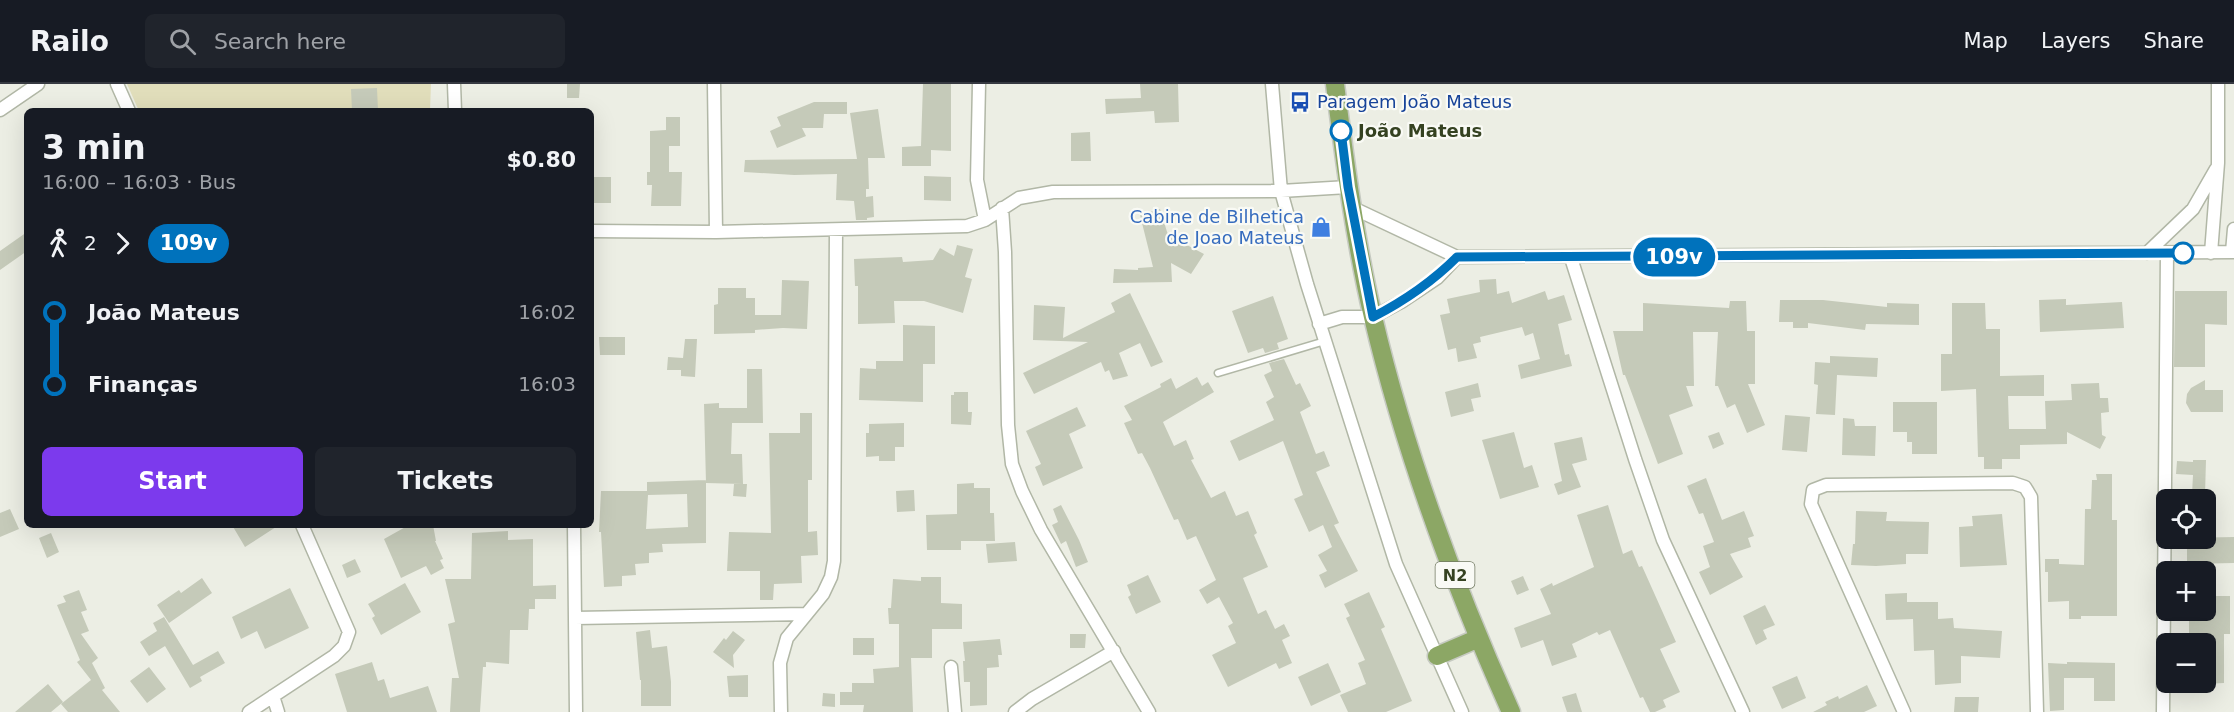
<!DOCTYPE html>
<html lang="en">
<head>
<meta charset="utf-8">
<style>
  body { margin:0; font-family:"DejaVu Sans",sans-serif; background:#20242c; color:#f1f3f6; height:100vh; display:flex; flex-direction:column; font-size:22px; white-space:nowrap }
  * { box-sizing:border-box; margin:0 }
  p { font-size:20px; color:#9ea1a6 }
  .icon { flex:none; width:33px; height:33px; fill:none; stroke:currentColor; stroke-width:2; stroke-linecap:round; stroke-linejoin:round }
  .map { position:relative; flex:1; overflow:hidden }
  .sheet { position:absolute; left:24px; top:24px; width:570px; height:420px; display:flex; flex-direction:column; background:#171b24; border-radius:9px; box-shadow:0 6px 24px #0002 }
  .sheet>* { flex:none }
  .badge { padding:0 12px; border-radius:20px; font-size:21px; line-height:39px }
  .controls { position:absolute; left:2156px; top:405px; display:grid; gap:12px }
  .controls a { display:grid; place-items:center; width:60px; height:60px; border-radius:9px; background:#171b24; box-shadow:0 6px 24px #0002; font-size:30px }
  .map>.badge { position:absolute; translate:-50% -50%; box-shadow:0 0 0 3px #fff }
  .legs { display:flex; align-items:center; gap:9px; height:66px; padding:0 18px; font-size:20px }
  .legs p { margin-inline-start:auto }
  .headline { display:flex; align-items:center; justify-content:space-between; height:102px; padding:0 18px }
  h1 { font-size:33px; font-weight:600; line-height:45px }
  .button { display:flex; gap:12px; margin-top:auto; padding:12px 18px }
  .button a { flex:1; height:69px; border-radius:9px; background:#7c3aed; color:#fff; font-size:24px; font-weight:600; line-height:69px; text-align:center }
  .button a+a { background:#20242c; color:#f1f3f6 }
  ul { padding:0 18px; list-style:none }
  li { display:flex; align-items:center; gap:21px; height:72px; font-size:22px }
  li i { display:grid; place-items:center; width:9px; height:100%; margin:0 8px; background:currentColor }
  li i::after { content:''; width:15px; height:15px; margin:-8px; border:4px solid; border-radius:50%; background:#171b24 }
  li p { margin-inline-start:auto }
  li:first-child i { background:linear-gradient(#0000 50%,currentColor 0) }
  li:last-child i { background:linear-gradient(currentColor 50%,#0000 0) }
  header { display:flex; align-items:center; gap:36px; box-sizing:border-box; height:84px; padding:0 30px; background:#171b24; border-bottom:2px solid #363941 }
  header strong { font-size:28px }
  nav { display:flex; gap:33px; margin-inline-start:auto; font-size:21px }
  .search { width:420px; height:54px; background:#20242c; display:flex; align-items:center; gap:15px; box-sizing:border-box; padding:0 21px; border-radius:9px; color:#9ea1a6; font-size:22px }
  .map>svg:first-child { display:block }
  .green { fill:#e1debb }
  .building { fill:#c5cab9; fill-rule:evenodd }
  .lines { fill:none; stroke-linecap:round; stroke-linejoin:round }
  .service-casing { stroke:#b1b7a6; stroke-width:9 }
  .minor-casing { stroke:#b1b7a6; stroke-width:15 }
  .primary-casing { stroke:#c6cac1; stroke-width:21 }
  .service { stroke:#fff; stroke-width:6 }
  .minor { stroke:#fff; stroke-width:12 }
  .primary { stroke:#8ca765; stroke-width:18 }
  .line-1-casing { stroke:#fff; stroke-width:14 }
  .line-1 { stroke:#0072bc; stroke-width:9 }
  .stop-1-dot { fill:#fff; stroke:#0072bc; stroke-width:3 }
  .labels { text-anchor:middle; stroke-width:4.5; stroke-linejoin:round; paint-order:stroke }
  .shield { fill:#f9faf5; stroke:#707961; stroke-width:1.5 }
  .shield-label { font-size:16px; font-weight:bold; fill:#354221 }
  .transit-label { font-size:18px; fill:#164399; stroke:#f9faf5; text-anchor:start }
  .stop-label { font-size:18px; font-weight:bold; fill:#354221; stroke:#f9faf5; text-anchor:start }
  .shop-label { font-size:18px; fill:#366cbe; stroke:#f9faf5; text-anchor:end }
</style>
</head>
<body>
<header>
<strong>Railo</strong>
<div class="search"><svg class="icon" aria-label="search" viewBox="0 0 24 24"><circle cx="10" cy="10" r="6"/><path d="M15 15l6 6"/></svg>Search here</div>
<nav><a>Map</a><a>Layers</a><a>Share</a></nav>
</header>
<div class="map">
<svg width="2234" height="628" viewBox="0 0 2234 628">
  <rect width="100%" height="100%" fill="#eceee4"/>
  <path class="green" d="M127,0h304l-1,27h-291z"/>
  <path class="building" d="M567,0h13l-1,14h-12z
    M923,0h28v67l-20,-1v16h-29v-19l19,-1z
    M1140,0h38l1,38 -24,1 -1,-12 -48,3 -1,-15 36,-1z
    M377,4l1,23h-26l-1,-22z
    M814,18h33v12h-23l-1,14h-21l4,8 -29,12 -7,-17 11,-5 -4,-9z
    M878,25l7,49h-17l1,31h-3v8l7,-1 1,21 -7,1v2h-11l-2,-19 -18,-1 1,-26 -43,1 -50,-3 1,-12 112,-1 -7,-46z
    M666,33h14v29h-11v26h13l-1,34h-30l1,-21h-5v-13h3v-41l16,-1z
    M1090,48l1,29h-20v-28z
    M924,92l27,1v24l-27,-1z
    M591,93h20v26h-20z
    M1160,125l8,26 36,19 -13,20 -20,-11 1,19 -59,1 1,-14 24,1v-2l15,-1 -13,-52z
    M27,148v19l-27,19v-19z
    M957,161l16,4 -8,28 7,2 -9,34 -39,-12h-30l1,22 -37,1v-38h-3l-1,-27 48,-2 1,5 30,-2 7,-12 14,8z
    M1496,195l1,15 12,-3 3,12 33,-12 3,9 16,-5 8,25 -14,4 7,31 4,-1 3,12 -51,13 -3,-14 22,-6 -7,-26 -8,3 -3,-9 -42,10 1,5 -8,2 4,14 -19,4 -2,-14 -8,2 -8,-35 10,-2 -3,-14 33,-7 -1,-12z
    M782,196l27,1 -2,48 -24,-1 -28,2v3l-41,1v-29l4,-1v-16h28v10h9v17h26z
    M2175,207h52v34l-22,-1v43h-31z
    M1130,209l33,69 -12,5 -11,-24 -21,10 9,23 -15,4 -4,-10 -4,2 -4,-10 -67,32 -11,-21 65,-31 -55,-2 1,-35 31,2 -2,31 52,-26 -4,-9z
    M1273,212l15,43 -11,4 2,6 -14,4 -2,-5 -15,5 -16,-42z
    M2066,215v6l56,-3 2,26 -84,4 -1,-32z
    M1780,216h43l64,7v-4l32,1v21l-53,-1 -1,6 -57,-7v5h-15v-6h-14z
    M1730,217h16l1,30h8v53h-7l17,41 -18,8 -12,-29 -8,4 -9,-22h-3l3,-54h-25l1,54h-8l7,20 -24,9 14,39 -25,10 -33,-89h-2l-10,-44h30v-28l86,5z
    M1952,219h33l1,26h14v47l44,-1v21h-36l1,33h37l-1,-28 27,-1 -1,-16 28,-1 1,15h8l1,14 -8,1 1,22 4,2 -6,12 -33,-17v12l-47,1v14h-18v10h-18v-12h-6l-2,-68 -35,2v-37h11z
    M903,241l32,1v38h-12v38l-64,-2 1,-32 16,1v-8h27z
    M599,253h26v18h-25z
    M685,255h12l-2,38 -14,-1v-6h-14l1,-13 15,1z
    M1830,272l48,2 -1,19 -40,-2 -2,40 -19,-1 2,-29 -4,-1 1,-22 15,1z
    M1284,275l12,26 4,-2 11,23 -11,6 16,42 8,-3 6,15 -14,6 23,51 -5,2 24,46 -33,17 -6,-13 8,-4 -9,-16 14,-8 -9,-22 -14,7 -15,-33 9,-4 -20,-54 -44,20 -9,-20 44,-21 -8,-18 8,-5 -10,-22 8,-4 -3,-8z
    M747,285h15l1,54h-31l-1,31h11l1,30 -37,-1 -2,-79 15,-1v5h28z
    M1197,293l5,9 6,-4 6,10 -51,30 11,24 12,-6 8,19 -3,1 20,38 14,-7 11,25 12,-5 9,22 -3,2 14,32 -25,11 15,36 8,-4 9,19 9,-5 6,12 -8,4 10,23 -13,6 -3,-6 -48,24 -16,-32 24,-12 -8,-17 5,-3 -14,-26 -12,7 -8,-14 17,-10 -20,-44 -9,4 -9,-21 -4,1 -24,-52 -8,-15 -4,1 -14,-31 8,-3 -8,-14 37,-19 -1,-3 11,-6 5,11z
    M2205,296v10h18v22h-32l-5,-9 1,-9 4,-6z
    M1478,299l3,14 -10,2 3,12 -23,6 -6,-25z
    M954,308h14v20h4l-1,13 -20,-1v-29h3z
    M1893,318h44v52h-25v-12h-5v-10h-14z
    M1077,323l9,19 -17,8 14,34 -40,18 -8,-19 6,-3 -15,-33z
    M800,329h12v67h-4v52l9,-1 1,24 -17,1 1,27 -28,1 -1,16h-13v-29h-33l2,-39 42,1 -2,-100h31z
    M1785,331l25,2 -3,35 -25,-2z
    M1843,334l11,1 1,7h21l-1,30 -33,-1z
    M904,339v24h-9v14h-16v-5l-13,1v-24h3v-9z
    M1514,348l10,36 8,-3 7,22 -39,12 -18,-59z
    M1719,348l5,12 -11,5 -5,-13z
    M1582,353l5,23 -15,4 9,23 -23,8 -4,-11 8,-3 -8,-38z
    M2193,376h13l-1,35 -13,-1 1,-19 -17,-1 1,-13 16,1z
    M2096,390h16v46h5v96h-36v3h-12v-18l-21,1v-30h-3v-13h14v5l25,1 1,-56h6l1,-29h5z
    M1706,394l16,42 22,-9 10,25 -6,2 3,9 -21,7 13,23 -33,18 -11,-23 11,-5 -7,-21 11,-4 -11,-29 -4,1 -12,-28z
    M706,396v63l-44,1 1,8 -14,1v10l-14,1 1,11 -14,1v10l-18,1 -3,-55h-2l2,-41h46v-9zM687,410l1,33 -42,2 2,-34z
    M974,399v5h16v25h4l1,28h-34v9h-34l-1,-35 31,-1v-30z
    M734,400h13l-1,13 -13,-1z
    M914,406l1,21 -18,1 -1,-21z
    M1061,421l18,35 9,22 -12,5 -10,-26 -5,3 -9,-19 6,-3 -5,-13z
    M1608,421l15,49 9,-4 7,17 3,-1 34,76 -16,7 20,43 -17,8 3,7 -11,5h-5l-7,-15 -3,1 -30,-68 -11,5 -2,-3 -25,12 5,13 -25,9 -9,-26 -22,8 -7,-20 37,-14 -11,-25 12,-6 1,3 41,-19 -17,-52z
    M10,425l9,20 -19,8v-24z
    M1856,427l31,1 -1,9 43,1 -1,32h-22v10l-30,2 -25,-1 2,-21h2z
    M2002,430l5,51 -47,2 -1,-40 14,-1 -1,-10z
    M232,441h47l-34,22z
    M409,441h24l3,16h-1l8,18 -3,1 4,8 -13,7 -5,-9 -25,12 -17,-39z
    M508,447v9l25,-1v47l23,-1v14h-21v10h-6l-1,21h-18l-1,34 -23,-2v5h-3l-3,45h-30l2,-34h7l-11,-54 7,-2 -10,-43h26l1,-46z
    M51,449l8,19 -12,6 -8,-20z
    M2234,453v26l-47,1v-26z
    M1015,458l2,19 -29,2 -2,-19z
    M355,475l6,13 -14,6 -5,-13z
    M1148,491l13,27 -25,12 -8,-17 3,-2 -4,-10z
    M1523,492l6,14 -12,5 -6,-14z
    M921,493h20v26l21,1v25h-30v29h-21l2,54h-50l1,-7h-24v-13h12v-9h22l-1,-14 26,-2v-43h-10l-1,-16h3l2,-29 28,2z
    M202,494l10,15 -43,30 -12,-18 22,-15 2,3z
    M405,499l16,29 -40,23 -9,-17 3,-2 -7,-12z
    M290,504l19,40 -44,21 -8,-18 -16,8 -9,-22z
    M79,506l8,20 -6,2 8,19 -8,3 17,24 -6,5 13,25 -3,2 18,22h-52l-7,-8 30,-24 -14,-18 3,-2 -23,-55 9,-3 -3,-6z
    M1369,508l16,35 -4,2 31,72 -26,11h-38l-8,-17 26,-11 -8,-21 7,-3 -19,-42 4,-2 -6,-12z
    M1907,509v9h31v17l15,-1 1,10 48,3 -2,27 -39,-2v27l-26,2 -1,-35 -20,1 -1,-32 -27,1 -1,-26z
    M2205,512h25v38h-6v49l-19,1v-50h-16v-24h16z
    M1765,521l10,20 -12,5 4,9 -11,6 -13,-29z
    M164,533l29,48 25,-14 7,12 -25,14 2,4 -12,7 -25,-42 -16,10 -9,-14 17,-11 -4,-8z
    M650,546l2,18 15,-2 4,36v24h-30v-26h-1l-4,-48z
    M733,547l12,9 -12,15 1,13 -21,-16 11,-14 2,2z
    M1070,550h16l-1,14h-15z
    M853,554h21v17h-21z
    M1000,555l2,16h-4l1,12 -12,1v37l-17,1v-24h-6l-1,-21h2l-2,-19z
    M372,578l6,19 6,-2 6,19 38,-12 9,26h-90l-12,-38z
    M2067,578l48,1v38h-21v-23h-30v32l-14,1 -2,-48 19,1z
    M1328,579l13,29 -30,14 -13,-29z
    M149,583l17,22 -19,14 -17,-22z
    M748,591v22h-19l-2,-21z
    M1797,592l9,22 -24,11 -10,-22z
    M48,600l15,18 -12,10h-36z
    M1867,601l10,21 -13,6h-51l14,-7 -2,-3 13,-6 1,3z
    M823,609l12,1v13l-13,-1z
    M1576,609l6,19h-15l-5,-15z
    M1955,613h24l-1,15h-24z"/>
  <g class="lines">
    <g class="service-casing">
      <path id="service" d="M1218,289l107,-32"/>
    </g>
    <g class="minor-casing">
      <path id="minor" d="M117,0l12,27
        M454,0l1,27
        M714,0l2,148
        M979,0l-2,96 8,40
        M1272,0l9,107 26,93 89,280 66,148
        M0,26l38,-26
        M1002,124l3,44 3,173 4,39 10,27 19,39 108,182
        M1353,124l104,49 777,-5
        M591,147l125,1 251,-6 18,-6 34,-22 34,-6 228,-1 67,-4
        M2232,168l2,-23
        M2147,169l46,-44 23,-40
        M2211,169l7,-90v-79
        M1571,174l64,201 28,81 80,172
        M1319,240l23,-7h31l28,-15 36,-24 20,-21
        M574,441l2,187
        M575,534l231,-4
        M951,583l4,45
        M273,612l5,16
        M249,628l85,-56 10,-10 5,-14 -47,-107
        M781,628l-1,-49 7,-25 36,-44 8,-17 3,-16 2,-331
        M1015,628l17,-13 82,-48
        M1904,628l-93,-208 2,-14 13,-5 187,-2 12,4 6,10 6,215
        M2163,628l4,-459"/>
    </g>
    <g class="primary-casing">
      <path id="primary" d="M1335,0c10,78 20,157 38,233 32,136 81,268 138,395
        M1437,572l42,-18"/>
    </g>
    <use href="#service" class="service"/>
    <use href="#minor" class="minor"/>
    <use href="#primary" class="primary"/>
  </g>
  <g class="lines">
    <g class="line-1-casing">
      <path id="line-1" d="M1341,47l7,56 25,130c31,-16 59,-35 84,-60l726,-4"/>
    </g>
    <use href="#line-1" class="line-1"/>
  </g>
  <defs>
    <g id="bus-bare" transform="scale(1.62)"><path d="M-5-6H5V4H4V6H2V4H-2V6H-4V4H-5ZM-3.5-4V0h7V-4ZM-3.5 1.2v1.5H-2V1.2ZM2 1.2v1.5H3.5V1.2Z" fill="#1a4fb4" stroke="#f9faf5" stroke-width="2.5" paint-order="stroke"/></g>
    <g id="shop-bare" transform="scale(1.62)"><path d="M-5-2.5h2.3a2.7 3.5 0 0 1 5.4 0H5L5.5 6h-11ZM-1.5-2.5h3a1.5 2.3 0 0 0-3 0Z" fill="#3f7fe0" stroke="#f9faf5" stroke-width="2.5" paint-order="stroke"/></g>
  </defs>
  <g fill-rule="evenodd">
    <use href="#bus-bare" x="1300" y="18"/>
    <use href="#shop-bare" x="1321" y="143"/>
  </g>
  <g class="stop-1-dot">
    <circle cx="1341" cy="47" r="10"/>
    <circle cx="2183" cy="169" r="10"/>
  </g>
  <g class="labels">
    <rect class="shield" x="1435.5" y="478" width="39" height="26" rx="4.5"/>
    <g class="shield-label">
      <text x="1455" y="497">N2</text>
    </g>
    <g class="transit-label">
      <text x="1317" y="24">Paragem João Mateus</text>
    </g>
    <g class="stop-label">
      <text x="1358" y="53">João Mateus</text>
    </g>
    <g class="shop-label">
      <text x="1304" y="139">Cabine de Bilhetica<tspan x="1304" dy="21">de Joao Mateus</tspan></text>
    </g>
  </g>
</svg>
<div class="controls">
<a><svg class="icon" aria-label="locate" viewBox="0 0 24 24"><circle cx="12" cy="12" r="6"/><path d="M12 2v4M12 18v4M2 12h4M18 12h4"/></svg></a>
<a>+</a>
<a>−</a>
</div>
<b class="badge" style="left:1674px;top:173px;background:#0072bc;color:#fff">109v</b>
<section class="sheet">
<div class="headline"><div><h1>3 min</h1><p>16:00 – 16:03 · Bus</p></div><b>$0.80</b></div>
<div class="legs"><svg class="icon" aria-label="walk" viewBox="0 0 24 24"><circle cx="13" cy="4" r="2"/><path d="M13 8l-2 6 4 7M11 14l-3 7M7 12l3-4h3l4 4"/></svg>2<svg class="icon" aria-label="forward" viewBox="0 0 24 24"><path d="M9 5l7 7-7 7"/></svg><b class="badge" style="background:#0072bc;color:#fff">109v</b></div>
<ul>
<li><i style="color:#0072bc"></i><b>João Mateus</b><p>16:02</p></li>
<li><i style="color:#0072bc"></i><b>Finanças</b><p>16:03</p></li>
</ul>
<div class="button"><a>Start</a><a>Tickets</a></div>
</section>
</div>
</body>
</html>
